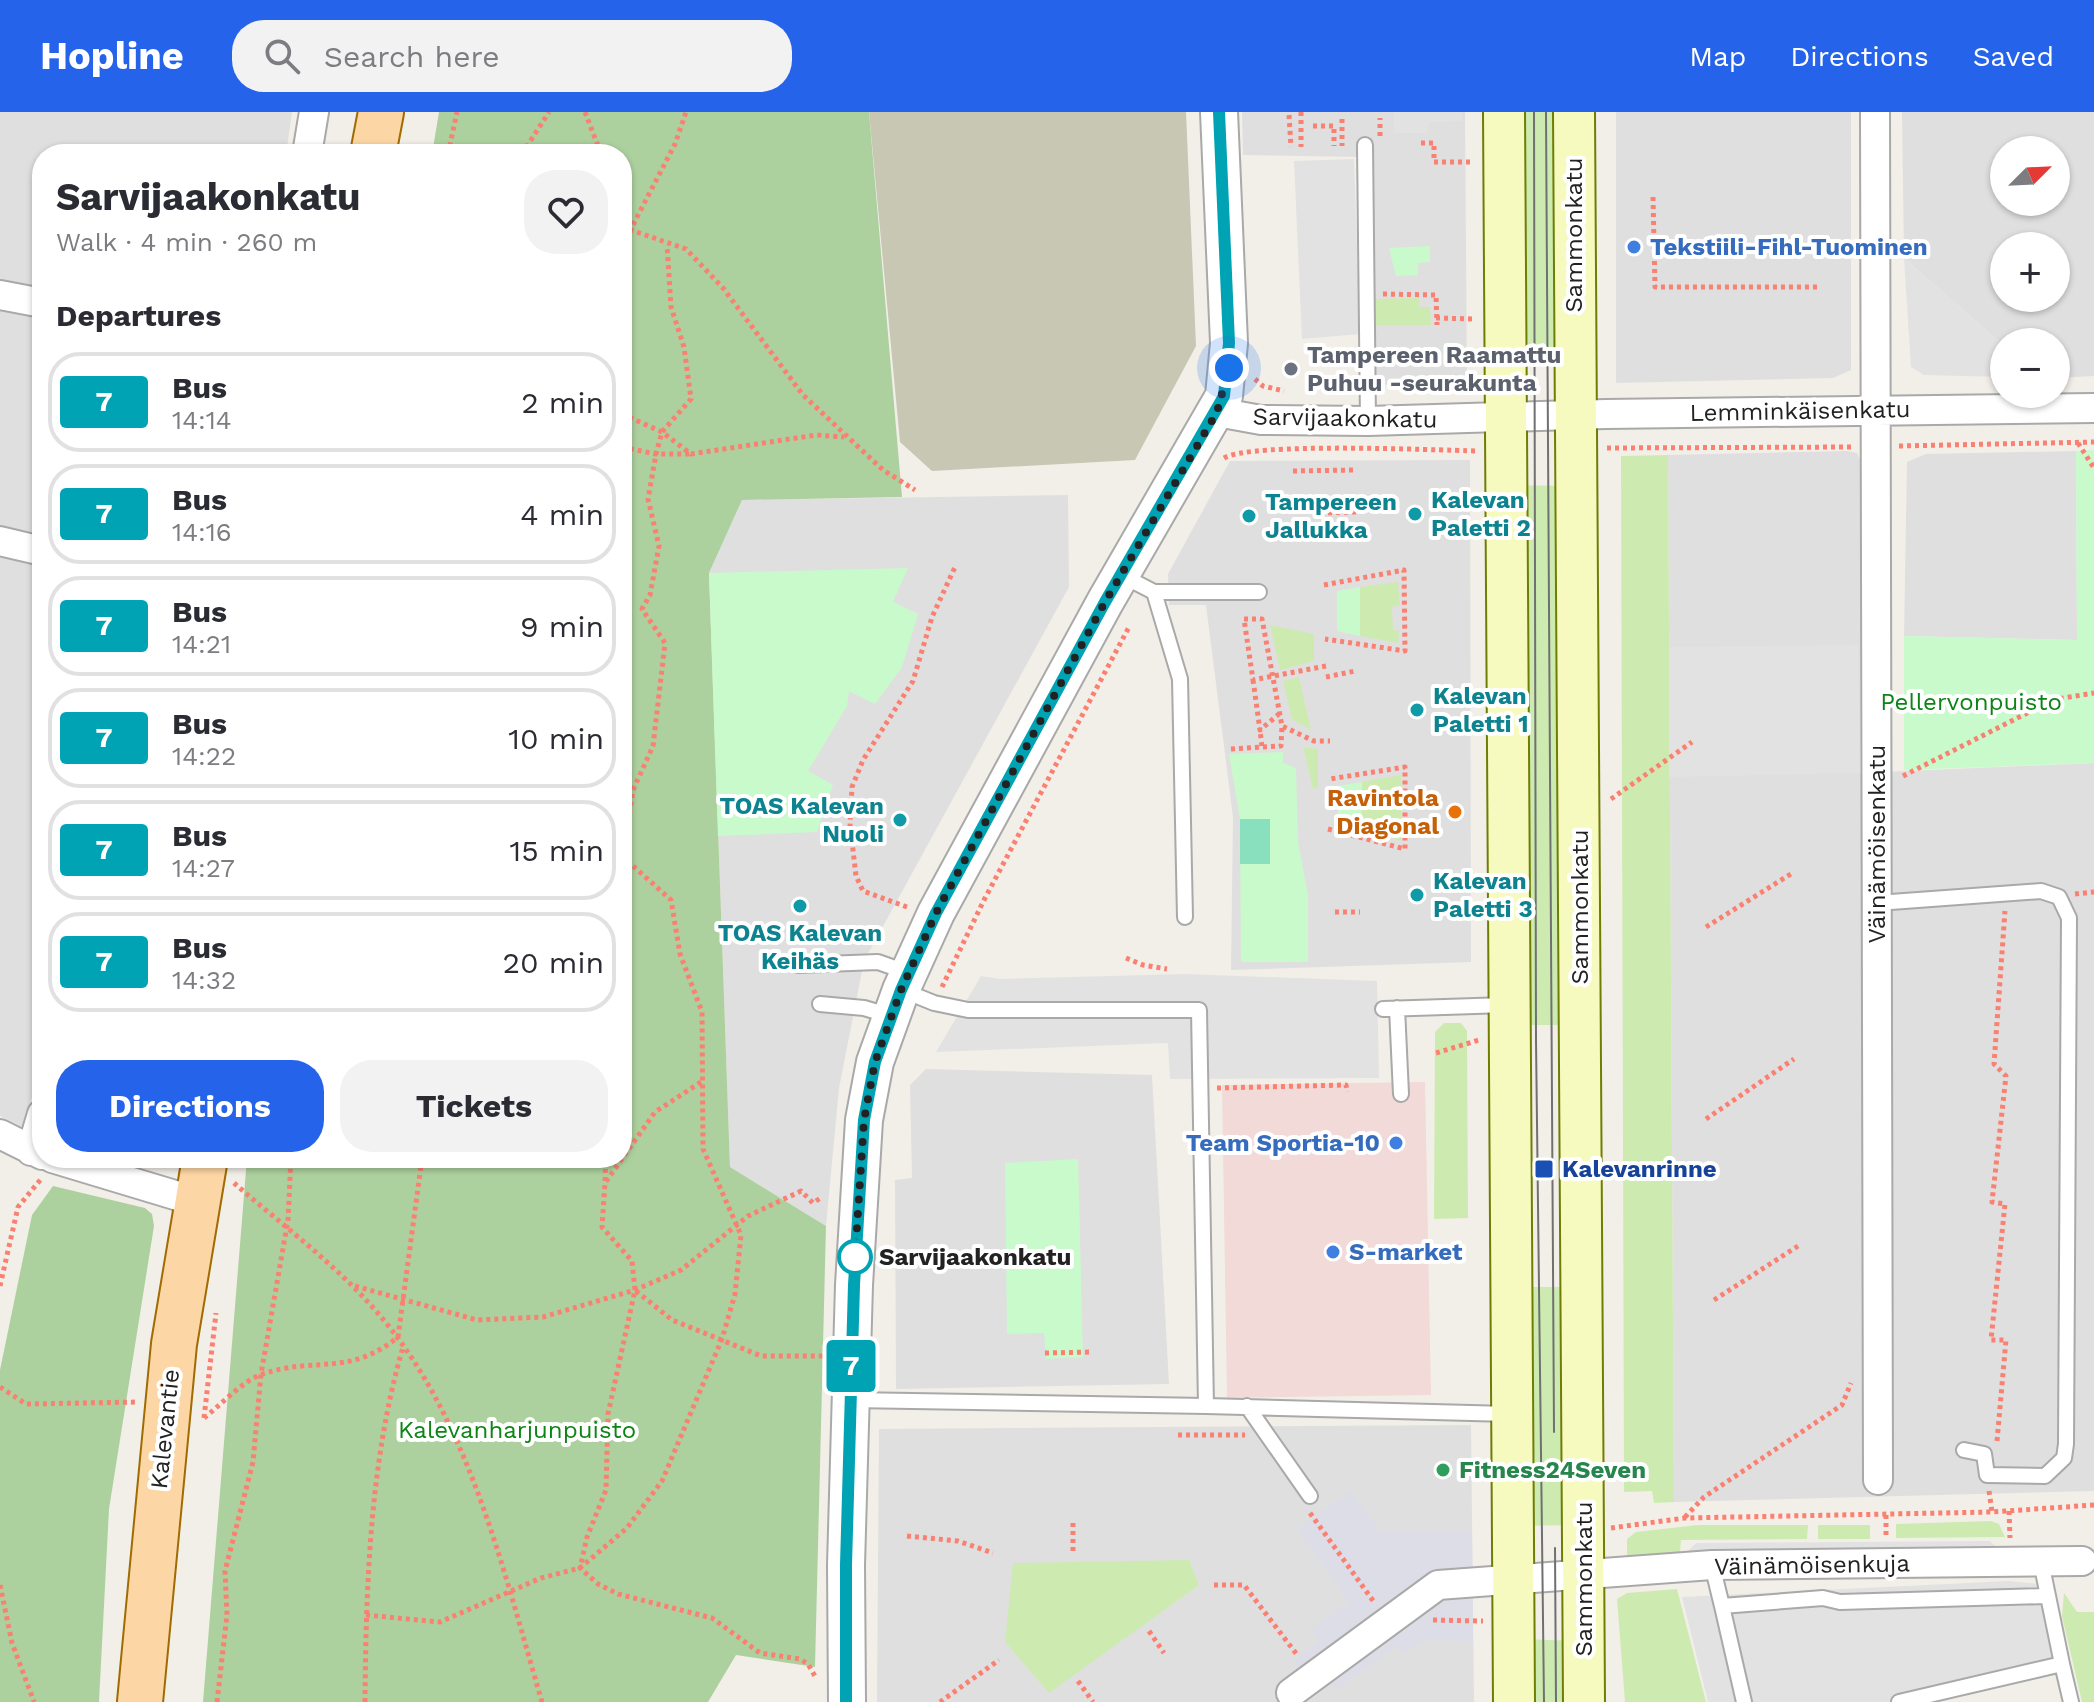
<!DOCTYPE html>
<html lang="en">
<head>
<meta charset="utf-8">
<style>
  body { margin:0; font-family:"Work Sans",sans-serif; background:#f2f2f3; color:#2b2b33; height:100vh; display:flex; flex-direction:column; font-size:30px; white-space:nowrap }
  * { box-sizing:border-box; margin:0 }
  p { font-size:26px; color:#7c7c81 }
  .icon { flex:none; width:44px; height:44px; fill:none; stroke:currentColor; stroke-width:2; stroke-linecap:round; stroke-linejoin:round }
  .map { position:relative; flex:1; overflow:hidden }
  .panel { position:absolute; left:32px; top:32px; width:600px; height:1024px; display:flex; flex-direction:column; background:#fff; border-radius:32px; box-shadow:0 2px 6px #0004 }
  .panel>* { flex:none }
  .badge { padding:0 16px; border-radius:6px; font-size:28px; line-height:52px }
  .needle { width:52px; rotate:66deg }
  .controls { position:absolute; left:1990px; top:24px; display:grid; gap:16px }
  .controls a { display:grid; place-items:center; width:80px; height:80px; border-radius:50%; background:#fff; box-shadow:0 2px 6px #0004; font-size:40px }
  .you { position:absolute; width:40px; height:40px; margin:-20px; border:6px solid #fff; border-radius:50%; background:#1a73e8; box-shadow:0 0 0 12px #1a73e833 }
  .map>.badge { position:absolute; translate:-50% -50%; box-shadow:0 0 0 4px #fff }
  h2 { padding:0 24px; font-size:30px; line-height:72px }
  .round { display:grid; place-items:center; flex:none; width:84px; height:84px; border-radius:32px; background:#f2f2f3 }
  .overview { display:flex; align-items:center; justify-content:space-between; height:136px; padding:0 24px }
  h1 { font-size:38px; font-weight:700; line-height:60px }
  .primary-button { display:flex; gap:16px; margin-top:auto; padding:16px 24px }
  .primary-button a { flex:1; height:92px; border-radius:32px; background:#2563eb; color:#fff; font-size:32px; font-weight:700; line-height:92px; text-align:center }
  .primary-button a+a { background:#f2f2f3; color:#2b2b33 }
  ul { padding:0; list-style:none }
  li { display:flex; align-items:center; gap:24px; height:100px; margin:0 16px 12px; padding:0 8px; border:4px solid #e1e1e2; border-radius:32px }
  li div { flex:1 }
  li b { display:block; font-size:30px }
  li em { font-style:normal }
  li .badge { min-width:88px; font-weight:700; text-align:center }
  header { display:flex; align-items:center; gap:48px; box-sizing:border-box; height:112px; padding:0 40px; background:#2563eb; color:#fff }
  header strong { font-size:38px }
  nav { display:flex; gap:44px; margin-inline-start:auto; font-size:28px }
  .search { width:560px; height:72px; background:#f2f2f3; display:flex; align-items:center; gap:20px; box-sizing:border-box; padding:0 28px; border-radius:32px; color:#7c7c81; font-size:30px }
  .map>svg:first-child { display:block }
  .residential { fill:#e0dfdf; fill-rule:evenodd }
  .commercial { fill:#f2dad9 }
  .construction { fill:#c7c7b4 }
  .grass { fill:#cdebb0 }
  .forest { fill:#add19e }
  .park { fill:#c8facc }
  .pitch { fill:#88e0be }
  .parking { fill:#e2e2e2 }
  .plaza { fill:#dddde8 }
  .lines { fill:none; stroke-linecap:round; stroke-linejoin:round }
  .service-casing { stroke:#a9a9a9; stroke-width:18 }
  .minor-casing { stroke:#a9a9a9; stroke-width:32 }
  .tertiary-casing { stroke:#a9a9a9; stroke-width:40 }
  .secondary-casing { stroke:#707d05; stroke-width:44 }
  .primary-casing { stroke:#a06b00; stroke-width:48 }
  .path { stroke:#fa8072; stroke-width:5; stroke-dasharray:4 4; stroke-linecap:butt }
  .service { stroke:#fff; stroke-width:14 }
  .minor { stroke:#fff; stroke-width:28 }
  .tertiary { stroke:#fff; stroke-width:36 }
  .secondary { stroke:#f7fabf; stroke-width:40 }
  .primary { stroke:#fcd6a4; stroke-width:44 }
  .tram { stroke:#707070; stroke-width:2 }
  .line-casing { stroke:#fff; stroke-width:18 }
  .line { stroke:#00a3b4; stroke-width:12 }
  .walk { stroke:#222; stroke-width:8; stroke-dasharray:0 14.4 }
  .shop-dot { fill:#3f7fe0; stroke:#fff; stroke-width:3 }
  .worship-dot { fill:#6b7280; stroke:#fff; stroke-width:3 }
  .culture-dot { fill:#0f9aa8; stroke:#fff; stroke-width:3 }
  .food-dot { fill:#e8710a; stroke:#fff; stroke-width:3 }
  .transit-dot { fill:#1a4fb4; stroke:#fff; stroke-width:3 }
  .stop-dot { fill:#fff; stroke:#00a3b4; stroke-width:4 }
  .leisure-dot { fill:#2e9e5b; stroke:#fff; stroke-width:3 }
  .labels { text-anchor:middle; stroke-width:8; stroke-linejoin:round; paint-order:stroke }
  .street-label { font-size:24px; fill:#222; stroke:#fff }
  .shop-label { font-size:24px; font-weight:bold; fill:#366cbe; stroke:#fff; text-anchor:start }
  .worship-label { font-size:24px; font-weight:bold; fill:#5b616d; stroke:#fff; text-anchor:start }
  .culture-label { font-size:24px; font-weight:bold; fill:#0d838f; stroke:#fff; text-anchor:start }
  .park-label { font-size:24px; fill:#0c8416; stroke:#fff }
  .food-label { font-size:24px; font-weight:bold; fill:#c56008; stroke:#fff; text-anchor:end }
  .transit-label { font-size:24px; font-weight:bold; fill:#164399; stroke:#fff; text-anchor:start }
  .stop-label { font-size:24px; font-weight:bold; fill:#222; stroke:#fff; text-anchor:start }
  .leisure-label { font-size:24px; font-weight:bold; fill:#27864d; stroke:#fff; text-anchor:start }
</style>
</head>
<body>
<header>
<strong>Hopline</strong>
<div class="search"><svg class="icon" aria-label="search" viewBox="0 0 24 24"><circle cx="10" cy="10" r="6"/><path d="M15 15l6 6"/></svg>Search here</div>
<nav><a>Map</a><a>Directions</a><a>Saved</a></nav>
</header>
<div class="map">
<svg width="2094" height="1590" viewBox="0 0 2094 1590">
  <rect width="100%" height="100%" fill="#f2efe9"/>
  <path class="residential" d="M0,0h292l-6,42h-244v138l-42,-8z
    M1242,0h223l2,272 -106,1v-228l-118,-2z
    M1616,0h235v258l-18,8 -217,5z
    M1902,0h192v264l-38,2v-36h-52v4l-100,-88zM2004,38h52v52h-52zM2004,134h52v52h-52z
    M0,194l42,8v224l-42,-9z
    M1847,339l10,2 4,9 -1,311 234,-10v728l-420,11 -6,-1047z
    M2076,339l1,189 -173,-4 3,-174 19,-8z
    M1470,348l1,502 -240,8 2,-153 -27,-212h-37l-1,-31 62,-113z
    M1068,383l1,92 -205,374 -25,127 -13,138 -96,-59 -21,-594 33,-73z
    M0,439l42,11v501l-19,64 -23,-11z
    M926,957l226,6 17,309 -273,5 -1,-209 17,-2 -2,-93z
    M1471,1313l3,277h-597l2,-273z"/>
  <path class="commercial" d="M1425,970l6,313 -204,3 -5,-313z"/>
  <path class="construction" d="M869,0h317l10,234 -61,114 -203,11 -32,-29z"/>
  <path class="grass" d="M1513,0h51l1,243 -45,-1z
    M1419,186v9h11l1,18h-56l-1,-26z
    M1668,343l6,1047 -20,1 -2,-12 -28,1 -3,-1036z
    M1517,373l47,1 7,539h-54z
    M1398,470l2,23 -8,2 1,23 6,1 -1,12 -38,-7v-49z
    M1270,513l44,9v27l-34,9z
    M1299,565l12,53 -19,-11 -9,-38z
    M1303,635l15,2v39l-5,1z
    M1401,663v66l-40,-13 1,-46z
    M1444,911h17l6,8 1,187 -34,1 1,-187z
    M1520,1175h52l-1,238 -45,1z
    M1991,1409l8,3 6,13 -109,1v-14z
    M1698,1413h110l-1,14 -126,1 -1,12 -53,5v-18l9,-7z
    M1818,1413h52v14h-52z
    M1189,1448l10,25 -150,108 -44,-51 8,-79z
    M1677,1477l29,113h-81l-8,-103 10,-6z
    M2064,1481l13,19h17v90h-12l-20,-86z
    M1523,1527l53,2v61h-53z"/>
  <path class="forest" d="M439,0h430l33,385 -160,3 -33,73 21,594 96,59 -11,441 -79,-12 -28,47h-505l44,-544h375v-1004h-190z
    M53,1074l92,22 7,6 2,12 -45,283 -10,193h-99v-332l32,-155z"/>
  <path class="park" d="M1430,134v16l-12,1v12l-22,1 -7,-28z
    M2094,338v313l-190,7v-134l173,4 -1,-189z
    M908,456l-15,34 25,12 -16,53 -27,37 -26,-13 -2,15 -39,65 25,14 -16,47 -99,4 -9,-263z
    M1360,475v49l-23,-5v-40z
    M1283,640v11l13,5 2,74 10,53v67h-67l-1,-143 -11,-65z
    M1362,670l-1,46 -23,-7v-35z
    M1078,1047l5,198 -37,2 -2,-26 -37,1 -2,-171z"/>
  <path class="pitch" d="M1240,707h30v45h-30z"/>
  <path class="parking" d="M1394,0h68v9l-33,1 -1,11h-34z
    M1354,47l6,175 -58,5 -8,-178z
    M1904,146l100,88v31l-80,-2 -13,-8z
    M1858,533l2,128 -191,4v-130z
    M1186,862l191,7 2,97 -209,1 -2,-36 -232,9 45,-76 19,3z
    M1990,1429l10,10 -314,2 10,-10z
    M2008,1469l41,4 21,85 -139,32h-223l-26,-105z"/>
  <path class="plaza" d="M1351,1379l29,41h92l1,109 -45,-1 -25,13 -5,-7 -61,43 -18,-26 -16,10 -10,-13 27,-19 -8,-12 37,-27 -52,-73z"/>
  <g class="lines">
    <g class="service-casing">
      <path id="service" d="M1365,33l3,276
        M1121,463l33,17 26,87 5,238
        M1154,480h105
        M1877,791l164,-12 18,6 10,21 -3,526 -2,14 -19,18 -58,-1 -3,-21 -20,-4
        M798,853l80,-3 31,11
        M902,878l32,13 34,7h231l7,396 303,8
        M820,892l44,4 27,8
        M1397,896l4,86
        M1383,897l123,-4
        M851,1288l355,6
        M1247,1294l63,90
        M1712,1453l10,41 101,-8 17,4 205,-6
        M1722,1494l22,96
        M2062,1552l9,38
        M1899,1590l163,-38 -21,-102"/>
    </g>
    <g class="minor-casing">
      <path id="minor" d="M1875,0l3,1368
        M307,42l7,-42
        M0,183l42,8
        M1217,300l44,8 107,1 238,-7 488,-6
        M0,429l42,10
        M0,1022l42,21
        M31,1039l11,-37
        M52,1046l146,44
        M1291,1581l147,-108 274,-20 370,-4"/>
    </g>
    <g class="tertiary-casing">
      <path id="tertiary" d="M847,1590l-1,-137 8,-280 10,-165 11,-58 26,-72 35,-77 169,-311 119,-206 5,-53 -10,-231"/>
    </g>
    <g class="secondary-casing">
      <path id="secondary" d="M1504,0l10,1590
        M1574,0l10,1590"/>
    </g>
    <g class="primary-casing">
      <path id="primary" d="M373,42l8,-42
        M140,1590l34,-358 31,-186"/>
    </g>
    <path class="path" d="M585,0l16,42
      M1301,0v35
      M1289,3l2,32
      M1342,7v27
      M1313,14h21v20
      M1380,24v-18
      M1421,31h13v19h40
      M448,42l9,-42
      M522,42l27,-42
      M1653,85l2,90h166
      M622,115l64,22 37,39 80,107 80,75 32,20
      M622,134l53,-102 11,-32
      M1383,182l53,1 1,30
      M1436,206l39,1
      M1255,267l8,7 21,5
      M622,302l40,18 29,22 125,-19 28,2
      M2078,331l16,25
      M1899,334l195,-4
      M622,335l34,7h34
      M1607,336l246,-1
      M1224,346c26,-16 211,-8 253,-7
      M1293,359l63,-1
      M1320,401l36,-1
      M1324,473l80,-15 1,81 -80,-12
      M1326,554l-73,14 -9,-61h18l20,107 32,15h16
      M1326,565l29,-6
      M1253,568l7,50 19,-16
      M1900,592l151,-4 43,-7
      M1263,635l18,-1 1,-20
      M1231,637l31,-2 -2,-17
      M1903,664l148,-75
      M1611,687l81,-57
      M1328,717l77,20v-82l-75,12
      M622,749l11,-71 20,-44 12,-103 -23,-34 8,-14 9,-49 -11,-47 8,-45 6,-22 29,-33 -7,-52 -13,-40 -4,-62
      M2075,782l19,-2
      M907,795l-44,-16 -7,-15 -6,-52 2,-37 11,-27 50,-79 19,-64 24,-52
      M1335,800h25
      M1706,815l88,-55
      M1126,846l17,7 24,4
      M942,875l42,-87 145,-273
      M1436,941l43,-13
      M701,970l-46,30 -50,71 -3,44 30,34 3,29 -27,124 -2,76 -19,47 -7,31 18,16 20,10 94,24 48,35 40,6 8,5 8,14
      M1217,976l129,-3 1,7
      M1706,1007l88,-60
      M605,1069l1,-23
      M234,1071c55,48 119,94 163,154 77,103 109,243 145,365
      M0,1174l18,-79 23,-28
      M355,1174l122,34 66,-3 92,-27 46,-20 67,-54 53,-25 12,12 9,-6
      M636,1179l36,29 89,36h64
      M1714,1188l84,-54
      M1045,1241l47,-1
      M0,1275l26,17 112,-2
      M204,1306c17,-13 39,-38 59,-44 52,-18 86,3 135,-37l24,-179
      M204,1306l12,-105
      M1178,1323h67
      M1997,1329l9,-101h-15l14,-136 -13,-2 14,-126 -12,-12 11,-153
      M1989,1379l3,21
      M2009,1399l1,27
      M1310,1401l64,89
      M1886,1403v23
      M1685,1405l19,-20 138,-92 9,-22
      M1611,1416l74,-10 307,-6 102,-7
      M907,1424l51,5 35,12
      M1073,1439v-28
      M0,1473l12,58 22,59
      M1214,1473h30l54,71
      M366,1503l74,7 101,-44 39,-10 47,-40 35,-47 60,-142 13,-45 6,-59 -38,-86 -1,-137 -22,-58 -9,-54 -49,-44
      M1433,1508l50,1
      M1149,1519l15,22
      M1078,1569l15,21
      M217,1590l10,-87 -2,-44 28,-109 8,-88 27,-154 3,-62
      M365,1590c1,-118 5,-242 38,-355
      M940,1590l59,-42"/>
    <use href="#service" class="service"/>
    <use href="#minor" class="minor"/>
    <use href="#tertiary" class="tertiary"/>
    <use href="#secondary" class="secondary"/>
    <use href="#primary" class="primary"/>
    <path class="tram" d="M1534,0l2,928 8,662
      M1546,0l8,1320
      M1555,1436l1,154"/>
  </g>
  <g class="lines">
    <g class="line-casing">
      <path id="line" d="M846,1590v-137l8,-280 10,-165 11,-58 26,-72 35,-77 169,-311 119,-206 5,-53 -10,-231"/>
    </g>
    <use href="#line" class="line"/>
    <path class="walk" d="M855,1145l9,-137 11,-58 26,-72 35,-77 169,-311 112,-190 12,-44"/>
  </g>
  <g class="shop-dot">
    <circle cx="1634" cy="135" r="8"/>
    <circle cx="1396" cy="1031" r="8"/>
    <circle cx="1333" cy="1140" r="8"/>
  </g>
  <circle class="worship-dot" cx="1291" cy="257" r="8"/>
  <g class="culture-dot">
    <circle cx="1415" cy="402" r="8"/>
    <circle cx="1249" cy="404" r="8"/>
    <circle cx="1417" cy="598" r="8"/>
    <circle cx="900" cy="708" r="8"/>
    <circle cx="1417" cy="783" r="8"/>
    <circle cx="800" cy="794" r="8"/>
  </g>
  <circle class="food-dot" cx="1455" cy="700" r="8"/>
  <rect class="transit-dot" x="1534" y="1047" width="20" height="20" rx="4"/>
  <circle class="stop-dot" cx="855" cy="1145" r="16"/>
  <circle class="leisure-dot" cx="1443" cy="1358" r="8"/>
  <g class="labels">
    <g class="street-label">
      <text transform="translate(1574 123) rotate(-90)" y="8">Sammonkatu</text>
      <text transform="translate(1800 299) rotate(-1)" y="8">Lemminkäisenkatu</text>
      <text transform="translate(1345 306) rotate(1)" y="8">Sarvijaakonkatu</text>
      <text transform="translate(1877 732) rotate(-90)" y="8">Väinämöisenkatu</text>
      <text transform="translate(1580 795) rotate(-90)" y="8">Sammonkatu</text>
      <text transform="translate(165 1317) rotate(-84)" y="8">Kalevantie</text>
      <text transform="translate(1812 1453) rotate(-1)" y="8">Väinämöisenkuja</text>
      <text transform="translate(1584 1467) rotate(-90)" y="8">Sammonkatu</text>
    </g>
    <g class="shop-label">
      <text x="1650" y="143">Tekstiili-Fihl-Tuominen</text>
      <text x="1380" y="1039" text-anchor="end">Team Sportia-10</text>
      <text x="1349" y="1148">S-market</text>
    </g>
    <g class="worship-label">
      <text x="1307" y="251">Tampereen Raamattu<tspan x="1307" dy="28">Puhuu -seurakunta</tspan></text>
    </g>
    <g class="culture-label">
      <text x="1431" y="396">Kalevan<tspan x="1431" dy="28">Paletti 2</tspan></text>
      <text x="1265" y="398">Tampereen<tspan x="1265" dy="28">Jallukka</tspan></text>
      <text x="1433" y="592">Kalevan<tspan x="1433" dy="28">Paletti 1</tspan></text>
      <text x="884" y="702" text-anchor="end">TOAS Kalevan<tspan x="884" dy="28">Nuoli</tspan></text>
      <text x="1433" y="777">Kalevan<tspan x="1433" dy="28">Paletti 3</tspan></text>
      <text x="800" y="829" text-anchor="middle">TOAS Kalevan<tspan x="800" dy="28">Keihäs</tspan></text>
    </g>
    <g class="park-label">
      <text x="1971" y="598">Pellervonpuisto</text>
      <text x="517" y="1326">Kalevanharjunpuisto</text>
    </g>
    <g class="food-label">
      <text x="1439" y="694">Ravintola<tspan x="1439" dy="28">Diagonal</tspan></text>
    </g>
    <g class="transit-label">
      <text x="1562" y="1065">Kalevanrinne</text>
    </g>
    <g class="stop-label">
      <text x="879" y="1153">Sarvijaakonkatu</text>
    </g>
    <g class="leisure-label">
      <text x="1459" y="1366">Fitness24Seven</text>
    </g>
  </g>
</svg>
<div class="controls">
<a><svg class="needle" viewBox="-14 -14 28 28"><path d="M0-13l5 13h-10z" fill="#e53935"/><path d="M0 13l5-13h-10z" fill="#7c7c81"/></svg></a>
<a>+</a>
<a>−</a>
</div>
<div class="you" style="left:1229px;top:256px"></div>
<b class="badge" style="left:851px;top:1254px;background:#00a3b4;color:#fff">7</b>
<section class="panel">
<div class="overview"><div><h1>Sarvijaakonkatu</h1><p>Walk · 4 min · 260 m</p></div><a class="round"><svg class="icon" aria-label="heart" viewBox="0 0 24 24"><path d="M12 20l-8-8c-3-5 5-10 8-4 3-6 11-1 8 4z"/></svg></a></div>
<h2>Departures</h2>
<ul>
<li><span class="badge" style="background:#00a3b4;color:#fff">7</span><div><b>Bus</b><p>14:14</p></div><em>2 min</em></li>
<li><span class="badge" style="background:#00a3b4;color:#fff">7</span><div><b>Bus</b><p>14:16</p></div><em>4 min</em></li>
<li><span class="badge" style="background:#00a3b4;color:#fff">7</span><div><b>Bus</b><p>14:21</p></div><em>9 min</em></li>
<li><span class="badge" style="background:#00a3b4;color:#fff">7</span><div><b>Bus</b><p>14:22</p></div><em>10 min</em></li>
<li><span class="badge" style="background:#00a3b4;color:#fff">7</span><div><b>Bus</b><p>14:27</p></div><em>15 min</em></li>
<li><span class="badge" style="background:#00a3b4;color:#fff">7</span><div><b>Bus</b><p>14:32</p></div><em>20 min</em></li>
</ul>
<div class="primary-button"><a>Directions</a><a>Tickets</a></div>
</section>
</div>
</body>
</html>
